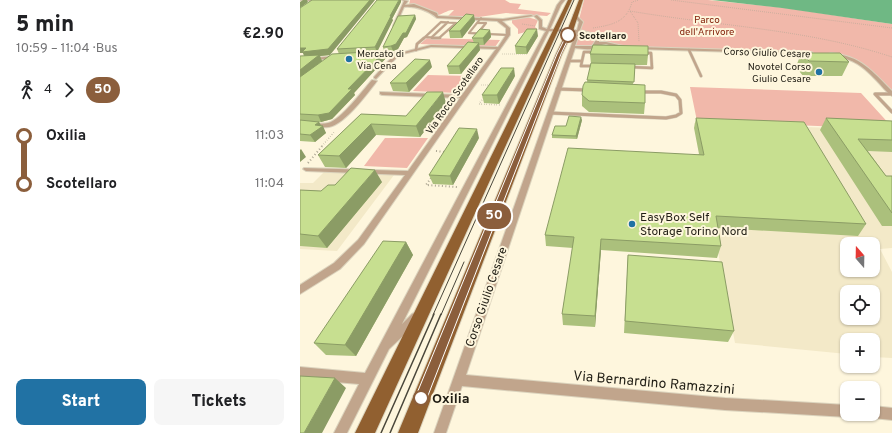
<!DOCTYPE html>
<html lang="en">
<head>
<meta charset="utf-8">
<style>
  body { margin:0; font-family:Overpass,sans-serif; background:#f6f6f6; color:#202124; height:100vh; display:flex; flex-direction:column; font-size:15px; white-space:nowrap }
  * { box-sizing:border-box; margin:0 }
  p { font-size:13px; color:#757577 }
  .icon { flex:none; width:22px; height:22px; fill:none; stroke:currentColor; stroke-width:2; stroke-linecap:round; stroke-linejoin:round }
  .map { position:relative; flex:1; overflow:hidden }
  .details { display:flex; flex-direction:column; background:#fff; width:300px }
  .details>* { flex:none }
  .badge { padding:0 8px; border-radius:13px; font-size:14px; line-height:26px }
  .needle { width:26px; rotate:340deg }
  .fabs { position:absolute; left:540px; top:237px; display:grid; gap:8px }
  .fabs a { display:grid; place-items:center; width:40px; height:40px; border-radius:8px; background:#fff; box-shadow:0 1px 3px #0004; font-size:20px }
  .map>.badge { position:absolute; translate:-50% -50%; box-shadow:0 0 0 2px #fff }
  .legs { display:flex; align-items:center; gap:6px; height:44px; padding:0 16px; font-size:13px }
  .legs p { margin-inline-start:auto }
  .overview { display:flex; align-items:center; justify-content:space-between; height:68px; padding:0 16px }
  h1 { font-size:22px; font-weight:800; line-height:30px }
  .primary-button { display:flex; gap:8px; margin-top:auto; padding:8px 16px }
  .primary-button a { flex:1; height:46px; border-radius:8px; background:#2172a4; color:#fff; font-size:16px; font-weight:800; line-height:46px; text-align:center }
  .primary-button a+a { background:#f6f6f6; color:#202124 }
  ul { padding:0 16px; list-style:none }
  li { display:flex; align-items:center; gap:14px; height:48px; font-size:15px }
  li i { display:grid; place-items:center; width:6px; height:100%; margin:0 5px; background:currentColor }
  li i::after { content:''; width:10px; height:10px; margin:-5px; border:3px solid; border-radius:50%; background:#fff }
  li p { margin-inline-start:auto }
  li:first-child i { background:linear-gradient(#0000 50%,currentColor 0) }
  li:last-child i { background:linear-gradient(currentColor 50%,#0000 0) }
  main { display:flex; flex:1; min-height:0 }
  .map>svg:first-child { display:block }
  .built { fill:#f3e9c8; fill-rule:evenodd }
  .green { fill:#f1b8aa }
  .water { fill:#6fb884 }
  .lines { fill:none; stroke-linecap:round; stroke-linejoin:round }
  .lane-far2-casing { stroke:#dbd3bd; stroke-width:2.5 }
  .lane-far1-casing { stroke:#dbd3bd; stroke-width:3.5 }
  .lane-casing { stroke:#dbd3bd; stroke-width:4 }
  .street-casing { stroke:#dbd3bd; stroke-width:2 }
  .primary-casing { stroke:#dbd3bd; stroke-width:2 }
  .path-far2 { stroke:#aba592; stroke-width:1; stroke-dasharray:0.5 1.5; stroke-linecap:butt }
  .path-far1 { stroke:#aba592; stroke-width:1.5; stroke-dasharray:0.5 2; stroke-linecap:butt }
  .path { stroke:#aba592; stroke-width:2; stroke-dasharray:1 2.5; stroke-linecap:butt }
  .lane-far2 { stroke:#c1a58c; stroke-width:2 }
  .lane-far1 { stroke:#c1a58c; stroke-width:2.5 }
  .lane { stroke:#c1a58c; stroke-width:3 }
  .street { fill:#c1a58c; fill-rule:evenodd }
  .primary { fill:#916030; fill-rule:evenodd }
  .tram-far1 { stroke:#4a473b; stroke-width:1 }
  .tram { stroke:#4a473b; stroke-width:1.5 }
  .wall { fill:#abc07c }
  .shaded-wall { fill:#8b9c65 }
  .building { fill:#c7df90; stroke:#8b9c65 }
  .line-1 { fill:#8b5e3c; stroke:#fff }
  .stop-1-dot { fill:#fff; stroke:#8b5e3c; stroke-width:2 }
  .poi-dot { fill:#2172a4; stroke:#fef6dd; stroke-width:1.5 }
  .labels { text-anchor:middle; stroke-width:4; stroke-linejoin:round; paint-order:stroke }
  .far-park-label { font-size:10px; fill:#84230c; stroke:#fef6dd }
  .far-stop-label { font-size:10px; font-weight:bold; fill:#211e15; stroke:#fef6dd; text-anchor:start }
  .far-street-label { font-size:10px; fill:#211e15; stroke:#fef6dd }
  .far-poi-label { font-size:10px; fill:#211e15; stroke:#fef6dd; text-anchor:start }
  .poi-label { font-size:12px; fill:#211e15; stroke:#fef6dd; text-anchor:start }
  .street-label { font-size:12px; fill:#211e15; stroke:#fef6dd }
  .near-street-label { font-size:14px; fill:#211e15; stroke:#fef6dd }
  .near-stop-label { font-size:14px; font-weight:bold; fill:#211e15; stroke:#fef6dd; text-anchor:start }
</style>
</head>
<body>
<main>
<section class="details">
<div class="overview"><div><h1>5 min</h1><p>10:59 – 11:04 · Bus</p></div><b>€2.90</b></div>
<div class="legs"><svg class="icon" aria-label="walk" viewBox="0 0 24 24"><circle cx="13" cy="4" r="2"/><path d="M13 8l-2 6 4 7M11 14l-3 7M7 12l3-4h3l4 4"/></svg>4<svg class="icon" aria-label="forward" viewBox="0 0 24 24"><path d="M9 5l7 7-7 7"/></svg><b class="badge" style="background:#8b5e3c;color:#fff">50</b></div>
<ul>
<li><i style="color:#8b5e3c"></i><b>Oxilia</b><p>11:03</p></li>
<li><i style="color:#8b5e3c"></i><b>Scotellaro</b><p>11:04</p></li>
</ul>
<div class="primary-button"><a>Start</a><a>Tickets</a></div>
</section>
<div class="map">
<svg width="592" height="433" viewBox="0 0 592 433">
  <rect width="100%" height="100%" fill="#fef6dd"/>
  <path class="built" d="M394,123l198,7v118l-12,1 12,23v86l-19,-1v-17h-26v14l-112,-11zM547,244h26v26h-26zM547,292h26v26h-26z
    M25,171l69,4 -57,76 -37,-2v-66h13z"/>
  <path class="green" d="M110,0h95l5,3 11,1 -3,5 33,4 -4,3 -41,-3 -27,4 -31,-1 6,-6c-7,-1 -12,6 -20,5l-25,-10z
    M284,0h124l78,8 106,16v70l-33,-33 -12,-5 -12,-2 -263,-7z
    M227,17l11,3 -3,7 2,2 -19,5v-5l-6,-6v-3z
    M127,38l73,2 -5,7 -75,-3z
    M128,75l41,1 -12,17 -44,-2z
    M390,87l171,6 31,34v2l-195,-8z
    M85,138h43l-21,30 -43,-2z"/>
  <path class="water" d="M412,0h180v24l-110,-16z"/>
  <g class="lines">
    <g class="lane-far2-casing">
      <path id="lane-far2" d="M181,18l-12,15 39,2
        M177,23h9l-9,11
        M132,37l16,-15
        M123,39l18,-17 15,1 -17,15 -14,-1"/>
    </g>
    <g class="lane-far1-casing">
      <path id="lane-far1" d="M132,38h8
        M116,50l1,-6 7,-6
        M389,50l12,26
        M268,61h14l2,-9h12
        M282,61l-1,5h14
        M330,67l22,1 -1,-15h-8"/>
    </g>
    <g class="lane-casing">
      <path id="lane" d="M257,89l31,1
        M592,94h-17l17,18
        M250,113l116,5 10,-2 5,-3 -1,-13 -4,-5 -15,-3h-20"/>
    </g>
    <g class="street-casing">
      <path id="street" d="M0,0h17l-2,1z
        M102,0l6,1 -3,4 9,-1 23,9 1,3 65,3 28,-4 2,1 -31,5 8,7v7l-146,209 -24,25 -40,25v-9l34,-22 24,-23 47,-65 -99,-4 -3,-2 1,-1 104,3 52,-73 -78,-3 -2,-1v-2l82,3 34,-46 -65,-2 -32,8 -23,24 -2,-1v-1l20,-22 -17,1 -2,-1v-1l29,-2 27,-7 67,2 8,-12v-7l-9,-7 -60,-3c-8,-7 -21,-12 -33,-11l-8,18 -3,1 11,-25z
        M261,0h4l-4,5 -11,24 27,1 2,-8 -6,-7 2,-1 8,8 -3,8 14,4 5,5v3h7l21,5 -2,1 -12,-2c-7,6 -29,3 -38,2l-109,327 259,23 122,7v9h5l-1,1 -4,2 -122,-7 -263,-24 -16,47h-12l142,-401 -27,-1 -147,293 10,-10 4,-2 4,2 1,3 -1,3 -31,29 -42,84h-13l25,-49 -59,-5v-12l65,6 179,-339 2,-3 -7,-2v-8l-5,-5 3,-1 5,5v7l5,2 10,-24zM280,32l11,4 5,4 -4,6h-17zM306,44l3,1 -10,2 -2,-1z
        M337,47l174,5 2,1 -2,1 -176,-5v-2z
        M531,53c30,3 41,18 61,38v5c-6,-4 -11,-11 -16,-16 -16,-17 -24,-21 -47,-25v-1z
        M37,56h2v2l-39,3v-2z
        M72,80l5,1c-10,13 -32,43 -48,46 -10,1 -20,-1 -29,-2v-4c8,1 20,4 28,2 13,-3 35,-33 44,-43z
        M573,406l19,2v12l-19,-2 -4,-2 -1,-2h5z"/>
    </g>
    <g class="primary-casing">
      <path id="primary" d="M268,0h4l-197,433h-20z
        M279,0h4l-10,31 -11,23 -144,379h-20l158,-379 11,-23z"/>
    </g>
    <path class="path-far2" d="M371,0l221,28
      M330,11c87,15 178,18 262,46
      M330,11l8,12 1,19
      M222,24l13,2
      M293,28c19,-3 34,-6 39,-26l7,-2
      M202,54h26
      M181,85h9"/>
    <path class="path-far1" d="M185,96l-6,8 22,1
      M22,146l13,-15"/>
    <path class="path" d="M136,151l9,1
      M8,163l15,-18
      M131,178l-5,7 31,2"/>
    <use href="#lane-far2" class="lane-far2"/>
    <use href="#lane-far1" class="lane-far1"/>
    <use href="#lane" class="lane"/>
    <use href="#street" class="street"/>
    <use href="#primary" class="primary"/>
    <path class="tram-far1" d="M133,315l141,-315
      M141,315l23,-53"/>
    <path class="tram" d="M81,433l53,-119
      M90,433l51,-119"/>
  </g>
  <path class="wall" d="M101,2l-9,17 1,1 -16,32 7,-1 -1,-4 32,-32 1,4 -9,18 -3,1 -6,11 -5,2h-8l2,6 -33,36 1,2 -23,24 -11,3h-2l7,11 -11,9 -15,-1v-85h4l-1,-3 -3,-45 30,47 -10,1 2,5 -4,3 21,-10 -2,-5z
    M175,21l-13,17h-12l-1,-7z
    M190,30l1,7 -7,8h-5l1,5 -19,24h-12l-2,-8 27,-23 -2,-5z
    M238,36l-11,18h-11l-1,-8z
    M501,53l48,9 -7,14h-39l-7,-9z
    M290,54l58,1 -1,10h-12l-2,19 12,19 -1,11 -55,-2 -7,-6v-11l5,-13 4,-18z
    M132,67l-23,25 -16,-1 -3,-8z
    M215,76l-16,28 -15,-1 -2,-8z
    M146,103l-26,34 -44,-2 -30,33 -21,-1 -7,-12 43,-41 45,2z
    M396,118l170,106 -8,12 -140,-8 3,18 -4,12 -116,-8 -6,77 -32,-2 -1,-11 11,-66 -27,-2 -1,-11 154,-81 -5,-26z
    M526,118l66,3v31l-24,-1 18,25h6v50h-10l-62,-96z
    M282,120l-5,19 -25,-1v-3l14,-9z
    M179,138l-26,47 -20,-1 -4,-9z
    M82,182l-55,66 -27,-2v-56l21,1 14,-6z
    M106,242l7,13 -57,101 -30,-1 -12,-12z
    M328,255l106,76 -6,11 -104,-9z"/>
  <path class="shaded-wall" d="M3,0h4l1,2 -8,6v-6z
    M70,0h5l-45,55 -10,1 2,5 -22,18v-9l5,-13 -2,-4h-3v-5z
    M99,0h2v2l-9,17 1,1 -16,32 -2,-5 15,-31z
    M115,15l1,4 -9,18 -3,1 -6,11 -5,2 -2,-5 12,-13z
    M174,15l1,6 -13,17 -2,-7z
    M237,29l1,7 -11,18 -1,-7z
    M190,30l1,7 -7,8 -1,-7z
    M179,43l1,7 -19,24 -2,-8z
    M85,51l2,6 -33,36 1,2 -23,24 -11,3 -3,-7 30,-26z
    M130,60l2,7 -23,25 -3,-9z
    M214,68l1,8 -16,28 -2,-9z
    M143,92l3,11 -26,34 -4,-11z
    M281,117l1,3 -5,19 -1,-3z
    M19,122l3,5 1,-1 3,7 -11,9 -5,-7 5,-10z
    M71,124l5,11 -30,33 -7,-12z
    M177,129l2,9 -26,47 -3,-9z
    M1,149l5,8 -6,5v-12z
    M75,170l7,12 -55,66 -9,-12z
    M301,239v11l-6,77v-11z
    M106,242l7,13 -57,101 -11,-11z
    M35,378l11,10 -24,45h-18z"/>
  <path class="building" d="M12,0h58l-42,49 -26,3 4,-4h-6v-40z
    M77,0h22l-9,16h1l-16,31 -38,2z
    M166,14l8,1 -14,16h-11z
    M115,15l-9,18h-3l-7,11 -5,2 -8,1 15,-31z
    M180,29l10,1 -7,8h-11z
    M227,29h10l-11,18 -11,-1z
    M168,42l11,1 -20,23h-12z
    M293,45l55,1v9l-58,-1z
    M85,51l-37,38h4l-23,24 -11,2 -18,-1v-37l32,-23z
    M501,53h39l9,9 -40,-1z
    M19,55l-19,15v-14z
    M115,59l15,1 -24,23h-16z
    M291,63l44,1 -1,18 -47,-2z
    M201,68h13l-17,27h-15z
    M285,82l60,3v18l-56,-2 -7,-6 1,-9z
    M127,92h16l-27,34 -45,-2 -32,32 -21,-1 43,-41 45,2z
    M269,116l12,1 -5,19 -24,-1 3,-9h11z
    M396,118l108,4 62,102 -150,-8 5,30 -120,-7 -6,77 -33,-2 12,-77 -29,-2 23,-87 136,7z
    M526,118l66,3v19l-34,-1 28,37h6v37z
    M0,120l19,2 -4,3 8,1 -13,9 -10,-1z
    M159,128l18,1 -27,47 -21,-1z
    M51,168l24,2 -57,66 -18,-2v-44l21,1 7,-6h7z
    M83,241l23,1 -61,103 -31,-2z
    M328,255l94,7 12,69 -109,-10z
    M0,376l35,2 -31,55h-4z"/>
  <path class="line-1" d="M267,34l3,1 -9,19 -134,344 -2,4 -4,2 -4,-2 -2,-4 142,-344z"/>
  <g class="stop-1-dot">
    <circle cx="268" cy="35" r="7"/>
    <circle cx="121" cy="398" r="7"/>
  </g>
  <g class="poi-dot">
    <circle cx="49" cy="59" r="4"/>
    <circle cx="519" cy="72" r="4"/>
    <circle cx="332" cy="224" r="4"/>
  </g>
  <g class="labels">
    <g class="far-park-label">
      <text x="407" y="23">Parco<tspan x="407" dy="12">dell'Arrivore</tspan></text>
    </g>
    <g class="far-stop-label">
      <text x="279" y="39">Scotellaro</text>
    </g>
    <g class="far-street-label">
      <text transform="translate(467 52) rotate(2)" y="4">Corso Giulio Cesare</text>
      <text transform="translate(154 95) rotate(-55)" y="4">Via Rocco Scotellaro</text>
    </g>
    <g class="far-poi-label">
      <text x="57" y="57">Mercato di<tspan x="57" dy="12">Via Cena</tspan></text>
      <text x="511" y="70" text-anchor="end">Novotel Corso<tspan x="511" dy="12">Giulio Cesare</tspan></text>
    </g>
    <g class="poi-label">
      <text x="340" y="221">EasyBox Self<tspan x="340" dy="14">Storage Torino Nord</tspan></text>
    </g>
    <g class="street-label">
      <text transform="translate(186 297) rotate(-71)" y="4">Corso Giulio Cesare</text>
    </g>
    <g class="near-street-label">
      <text transform="translate(354 382) rotate(5)" y="5">Via Bernardino Ramazzini</text>
    </g>
    <g class="near-stop-label">
      <text x="132" y="403">Oxilia</text>
    </g>
  </g>
</svg>
<div class="fabs">
<a><svg class="needle" viewBox="-14 -14 28 28"><path d="M0-13l5 13h-10z" fill="#e53935"/><path d="M0 13l5-13h-10z" fill="#757577"/></svg></a>
<a><svg class="icon" aria-label="locate" viewBox="0 0 24 24"><circle cx="12" cy="12" r="6"/><path d="M12 2v4M12 18v4M2 12h4M18 12h4"/></svg></a>
<a>+</a>
<a>−</a>
</div>
<b class="badge" style="left:194px;top:216px;background:#8b5e3c;color:#fff">50</b>
</div>
</main>
</body>
</html>
